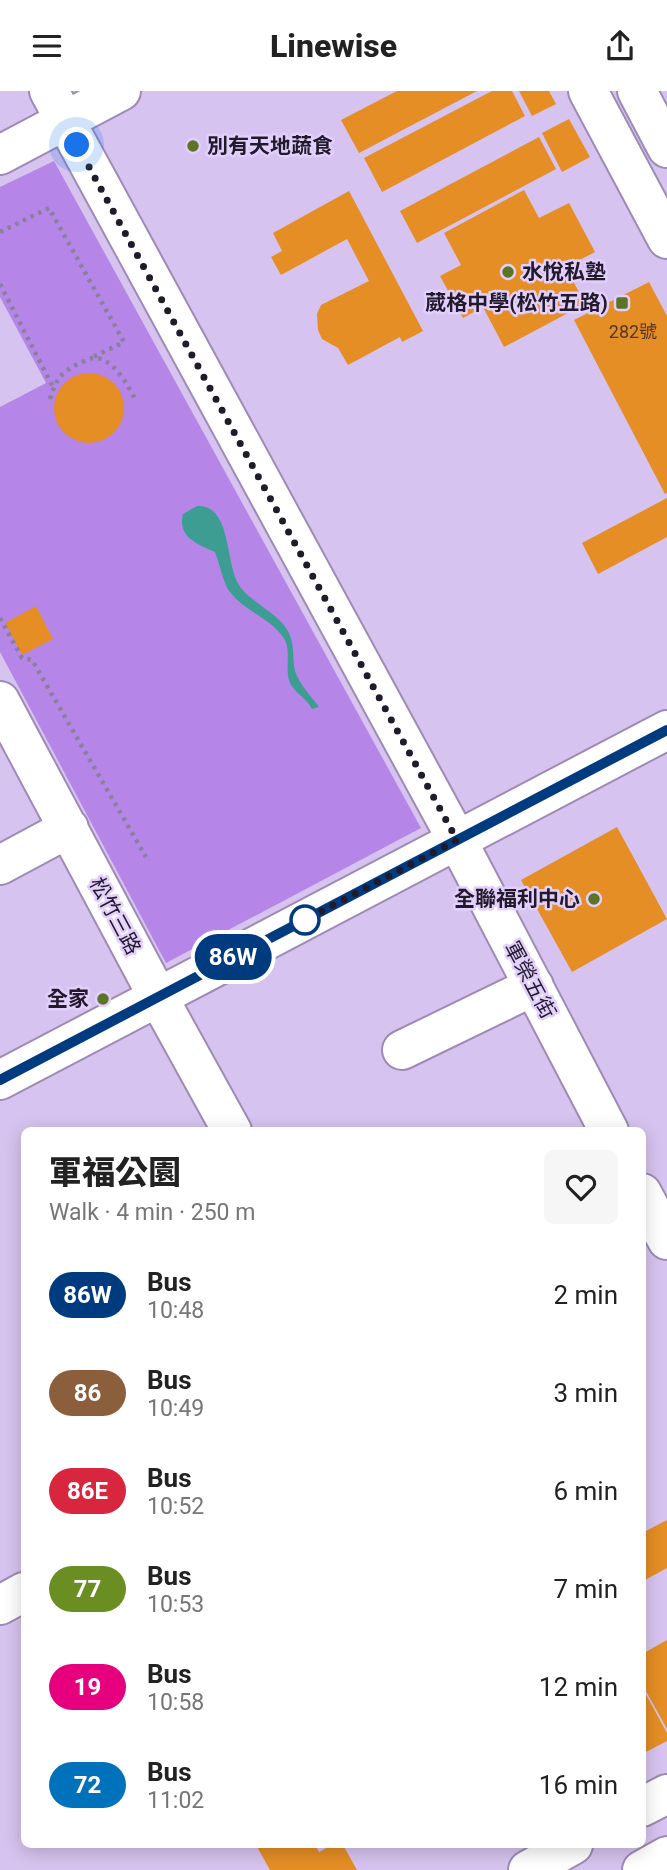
<!DOCTYPE html>
<html lang="en">
<head>
<meta charset="utf-8">
<style>
  body { margin:0; font-family:Roboto,"Noto Sans TC",sans-serif; background:#f6f6f6; color:#222; height:100vh; display:flex; flex-direction:column; font-size:26px; white-space:nowrap }
  * { box-sizing:border-box; margin:0 }
  p { font-size:23px; color:#767676 }
  .icon { flex:none; width:38px; height:38px; fill:none; stroke:currentColor; stroke-width:2; stroke-linecap:round; stroke-linejoin:round }
  .map { position:relative; flex:1; overflow:hidden }
  .side { position:absolute; left:21px; top:1036px; width:625px; height:721px; display:flex; flex-direction:column; background:#fff; border-radius:10px; box-shadow:0 4px 18px #0003 }
  .side>* { flex:none }
  .badge { padding:0 14px; border-radius:23px; font-size:24px; line-height:46px }
  .you { position:absolute; width:35px; height:35px; margin:-18px; border:5px solid #fff; border-radius:50%; background:#1a73e8; box-shadow:0 0 0 10px #1a73e833 }
  .map>.badge { position:absolute; translate:-50% -50%; box-shadow:0 0 0 4px #fff }
  .round { display:grid; place-items:center; flex:none; width:74px; height:74px; border-radius:10px; background:#f6f6f6 }
  .overview { display:flex; align-items:center; justify-content:space-between; height:119px; padding:0 28px }
  h1 { font-size:33px; font-weight:800; line-height:52px }
  ul { padding:0; list-style:none }
  li { display:flex; align-items:center; gap:21px; height:98px; padding:0 28px }
  li div { flex:1 }
  li b { display:block; font-size:26px }
  li em { font-style:normal }
  li .badge { min-width:77px; font-weight:700; text-align:center }
  header { display:flex; justify-content:space-between; align-items:center; height:91px; padding:0 28px; background:#fff; font-size:32px; font-weight:800 }
  .map>svg:first-child { display:block }
  .green { fill:#b586e8 }
  .water { fill:#3e9d92 }
  .building { fill:#e48e25 }
  .lines { fill:none; stroke-linecap:round; stroke-linejoin:round }
  .minor-casing { stroke:#9e8bb5; stroke-width:42 }
  .path { stroke:#8c7e9f; stroke-width:4.5; stroke-dasharray:3.5 5; stroke-linecap:butt }
  .minor { stroke:#fff; stroke-width:38 }
  .line-casing { stroke:#fff; stroke-width:16 }
  .line { stroke:#003b80; stroke-width:10 }
  .walk { stroke:#211a2a; stroke-width:7; stroke-dasharray:0 12.6 }
  .poi-dot { fill:#5b7426; stroke:#e3cffc; stroke-width:2.5 }
  .stop-dot { fill:#fff; stroke:#003b80; stroke-width:3.5 }
  .labels { text-anchor:middle; stroke-width:5; stroke-linejoin:round; paint-order:stroke }
  .number-label { font-size:18px; fill:#523729 }
  .poi-label { font-size:21px; font-weight:bold; fill:#211a2a; stroke:#e3cffc; text-anchor:end }
  .street-label { font-size:21px; fill:#211a2a; stroke:#e3cffc }
</style>
</head>
<body>
<header><svg class="icon" aria-label="menu" viewBox="0 0 24 24"><path d="M4 6h16M4 12h16M4 18h16"/></svg>Linewise<svg class="icon" aria-label="share" viewBox="0 0 24 24"><path d="M12 15V3M7 8l5-5 5 5M5 13v7h14v-7"/></svg></header>
<div class="map">
<svg width="667" height="1779" viewBox="0 0 667 1779">
  <rect width="100%" height="100%" fill="#d6c3ef"/>
  <path class="green" d="M54,70l367,667 -255,135 -166,-311v-245l46,-24 -46,-86v-110z"/>
  <path class="water" d="M197,415c35,-2 28,58 42,79 9,16 41,28 50,48 6,13 3,25 6,38 4,13 16,25 24,36l-7,2c-5,-10 -15,-15 -21,-24 -8,-14 2,-35 -8,-48 -14,-20 -39,-26 -53,-45 -6,-7 -11,-30 -15,-40 -17,-7 -38,-15 -32,-38z"/>
  <path class="building" d="M397,0h80l-118,62 -18,-33z
    M492,0h20l13,25 -143,76 -18,-34z
    M519,0h30l7,13 -24,12z
    M569,28l21,38 -28,15 -20,-39z
    M539,46l17,32 -139,74 -17,-32z
    M524,99l15,28 30,-15 26,49 -29,15 19,37 -81,43 -21,-40 -20,11 -23,-42 21,-11 -17,-32z
    M349,100l74,140 -21,11 -2,-5 -52,28 -10,-17 -16,-9 -4,-9 -1,-16 4,-9 48,-24 -22,-42 -66,36 -10,-18 11,-6 -9,-18z
    M649,191l18,34v177l-2,1 -91,-174z
    M54 317a35 35 0 1 1 70 0a35 35 0 1 1-70 0Z
    M667,407v39l-69,37 -16,-31z
    M36,515l17,33 -31,16 -17,-32z
    M617,736l50,92 -95,53 -51,-92z
    M667,1429v48l-22,12 -3,-5v-42z
    M667,1549v89l-25,-45v-30z
    M642,1596l25,46v8l-25,13z
    M256,1754h59l4,7 13,-7h11l14,25h-87z"/>
  <g class="lines">
    <g class="minor-casing">
      <path id="minor" d="M49,0l408,749 152,291
        M588,0l79,148
        M637,0l30,57
        M0,64l121,-64
        M0,610l158,296 74,134
        M0,774l69,-37
        M402,959l132,-64
        M0,989l667,-350
        M642,1102l25,47
        M0,1514l24,-13
        M642,1716l25,-13
        M528,1779l45,-25
        M642,1779l25,-14"/>
    </g>
    <path class="path" d="M0,141l49,-24 75,134 -33,16
      M0,193l53,103
      M50,308c6,-20 11,-27 30,-36 7,-3 13,-7 21,-4 16,6 28,28 35,42
      M0,527l22,40 10,2 114,197"/>
    <use href="#minor" class="minor"/>
  </g>
  <g class="lines">
    <g class="line-casing">
      <path id="line" d="M0,989l667,-350"/>
    </g>
    <use href="#line" class="line"/>
    <path class="walk" d="M77,54l380,695 -152,80"/>
  </g>
  <g class="poi-dot">
    <circle cx="193" cy="55" r="7"/>
    <circle cx="508" cy="181" r="7"/>
    <rect x="615" y="205" width="14" height="14" rx="3.5"/>
    <circle cx="594" cy="808" r="7"/>
    <circle cx="103" cy="908" r="7"/>
  </g>
  <circle class="stop-dot" cx="305" cy="829" r="14"/>
  <g class="labels">
    <g class="number-label">
      <text x="633" y="247">282號</text>
    </g>
    <g class="poi-label">
      <text x="207" y="62" text-anchor="start">別有天地蔬食</text>
      <text x="522" y="188" text-anchor="start">水悅私塾</text>
      <text x="608" y="219">葳格中學(松竹五路)</text>
      <text x="580" y="815">全聯福利中心</text>
      <text x="89" y="915">全家</text>
    </g>
    <g class="street-label">
      <text transform="translate(115 825) rotate(62)" y="7">松竹三路</text>
      <text transform="translate(530 889) rotate(62)" y="7">軍榮五街</text>
    </g>
  </g>
</svg>
<div class="you" style="left:77px;top:54px"></div>
<b class="badge" style="left:233px;top:866px;background:#003b80;color:#fff">86W</b>
<section class="side">
<div class="overview"><div><h1>軍福公園</h1><p>Walk · 4 min · 250 m</p></div><a class="round"><svg class="icon" aria-label="heart" viewBox="0 0 24 24"><path d="M12 20l-8-8c-3-5 5-10 8-4 3-6 11-1 8 4z"/></svg></a></div>
<ul>
<li><span class="badge" style="background:#003b80;color:#fff">86W</span><div><b>Bus</b><p>10:48</p></div><em>2 min</em></li>
<li><span class="badge" style="background:#8b5e3c;color:#fff">86</span><div><b>Bus</b><p>10:49</p></div><em>3 min</em></li>
<li><span class="badge" style="background:#d7263d;color:#fff">86E</span><div><b>Bus</b><p>10:52</p></div><em>6 min</em></li>
<li><span class="badge" style="background:#6b8e23;color:#fff">77</span><div><b>Bus</b><p>10:53</p></div><em>7 min</em></li>
<li><span class="badge" style="background:#e6007e;color:#fff">19</span><div><b>Bus</b><p>10:58</p></div><em>12 min</em></li>
<li><span class="badge" style="background:#0072bc;color:#fff">72</span><div><b>Bus</b><p>11:02</p></div><em>16 min</em></li>
</ul>
</section>
</div>
</body>
</html>
